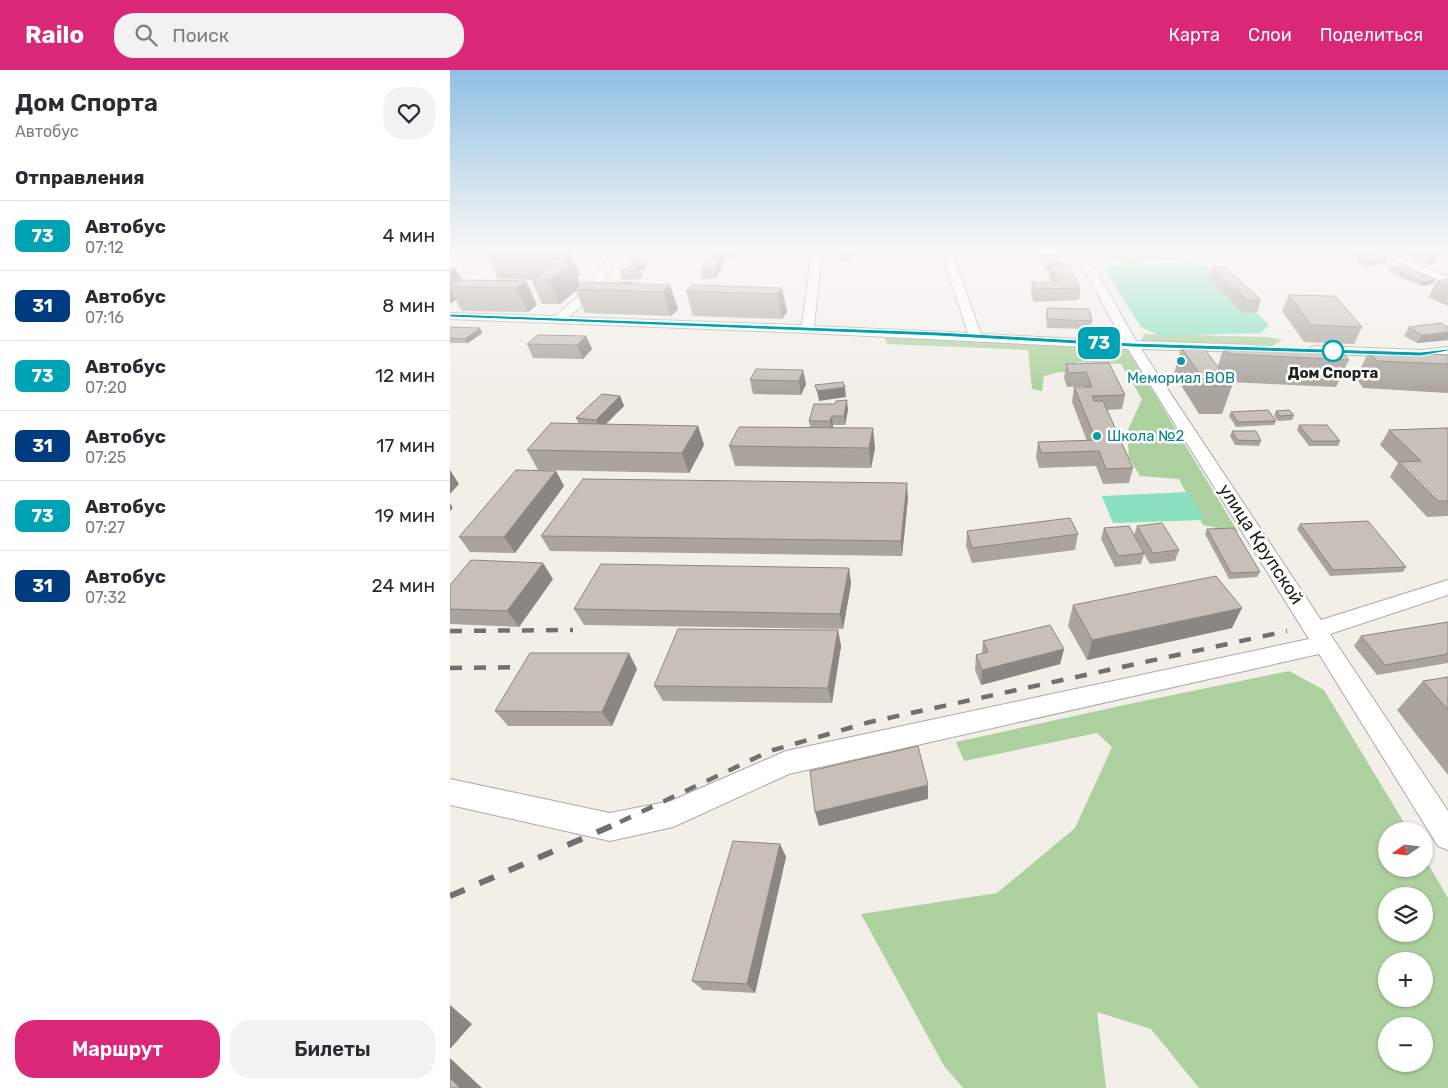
<!DOCTYPE html>
<html lang="ru">
<head>
<meta charset="utf-8">
<style>
  body { margin:0; font-family:Rubik,sans-serif; background:#f2f2f3; color:#2b2b33; height:100vh; display:flex; flex-direction:column; font-size:19px; white-space:nowrap }
  * { box-sizing:border-box; margin:0 }
  p { font-size:16px; color:#7c7c81 }
  .icon { flex:none; width:28px; height:28px; fill:none; stroke:currentColor; stroke-width:2; stroke-linecap:round; stroke-linejoin:round }
  .map { position:relative; flex:1; overflow:hidden }
  .drawer { display:flex; flex-direction:column; background:#fff; width:450px }
  .drawer>* { flex:none }
  .badge { padding:0 10px; border-radius:8px; font-size:18px; line-height:32px }
  .needle { width:32px; rotate:256deg }
  .tools { position:absolute; left:928px; top:752px; display:grid; gap:10px }
  .tools a { display:grid; place-items:center; width:55px; height:55px; border-radius:50%; background:#fff; box-shadow:0 1px 4px #0004; font-size:25px }
  .map>.badge { position:absolute; translate:-50% -50%; box-shadow:0 0 0 2px #fff }
  h2 { padding:0 15px; font-size:19px; line-height:45px }
  .round { display:grid; place-items:center; flex:none; width:52px; height:52px; border-radius:20px; background:#f2f2f3 }
  .headline { display:flex; align-items:center; justify-content:space-between; height:85px; padding:0 15px }
  h1 { font-size:24px; font-weight:600; line-height:38px }
  .cta { display:flex; gap:10px; margin-top:auto; padding:10px 15px }
  .cta a { flex:1; height:58px; border-radius:20px; background:#db2777; color:#fff; font-size:20px; font-weight:600; line-height:58px; text-align:center }
  .cta a+a { background:#f2f2f3; color:#2b2b33 }
  ul { padding:0; list-style:none }
  li { display:flex; align-items:center; gap:15px; height:70px; padding:0 15px; border-top:1px solid #e1e1e2 }
  li div { flex:1 }
  li b { display:block; font-size:19px }
  li em { font-style:normal }
  li .badge { min-width:55px; font-weight:700; text-align:center }
  header { display:flex; align-items:center; gap:30px; box-sizing:border-box; height:70px; padding:0 25px; background:#db2777; color:#fff }
  header strong { font-size:24px }
  nav { display:flex; gap:28px; margin-inline-start:auto; font-size:18px }
  .search { width:350px; height:45px; background:#f2f2f3; display:flex; align-items:center; gap:12px; box-sizing:border-box; padding:0 18px; border-radius:20px; color:#7c7c81; font-size:19px }
  main { display:flex; flex:1; min-height:0 }
  .map>svg:first-child { display:block }
  .forest { fill:#add19e; fill-rule:evenodd }
  .pitch { fill:#88e0be }
  .lines { fill:none; stroke-linecap:round; stroke-linejoin:round }
  .minor-casing { stroke:#a9a9a9; stroke-width:2 }
  .minor { fill:#fff; fill-rule:evenodd }
  .rail-far1 { stroke:#707070; stroke-width:4.5; stroke-dasharray:12 12; stroke-linecap:butt }
  .rail { stroke:#707070; stroke-width:6; stroke-dasharray:16 16; stroke-linecap:butt }
  .wall { fill:#aba49e }
  .shaded-wall { fill:#8b8681 }
  .building { fill:#c7bfb8; stroke:#8b8681 }
  .line { fill:#00a3b4; stroke:#fff }
  .stop-dot { fill:#fff; stroke:#00a3b4; stroke-width:2.5 }
  .culture-dot { fill:#0f9aa8; stroke:#fff; stroke-width:2 }
  .labels { text-anchor:middle; stroke-width:5; stroke-linejoin:round; paint-order:stroke }
  .far-stop-label { font-size:15px; font-weight:bold; fill:#222; stroke:#fff }
  .far-culture-label { font-size:15px; fill:#0d838f; stroke:#fff }
  .street-label { font-size:18px; fill:#222; stroke:#fff }
</style>
</head>
<body>
<header>
<strong>Railo</strong>
<div class="search"><svg class="icon" aria-label="search" viewBox="0 0 24 24"><circle cx="10" cy="10" r="6"/><path d="M15 15l6 6"/></svg>Поиск</div>
<nav><a>Карта</a><a>Слои</a><a>Поделиться</a></nav>
</header>
<main>
<section class="drawer">
<div class="headline"><div><h1>Дом Спорта</h1><p>Автобус</p></div><a class="round"><svg class="icon" aria-label="heart" viewBox="0 0 24 24"><path d="M12 20l-8-8c-3-5 5-10 8-4 3-6 11-1 8 4z"/></svg></a></div>
<h2>Отправления</h2>
<ul>
<li><span class="badge" style="background:#00a3b4;color:#fff">73</span><div><b>Автобус</b><p>07:12</p></div><em>4 мин</em></li>
<li><span class="badge" style="background:#003b80;color:#fff">31</span><div><b>Автобус</b><p>07:16</p></div><em>8 мин</em></li>
<li><span class="badge" style="background:#00a3b4;color:#fff">73</span><div><b>Автобус</b><p>07:20</p></div><em>12 мин</em></li>
<li><span class="badge" style="background:#003b80;color:#fff">31</span><div><b>Автобус</b><p>07:25</p></div><em>17 мин</em></li>
<li><span class="badge" style="background:#00a3b4;color:#fff">73</span><div><b>Автобус</b><p>07:27</p></div><em>19 мин</em></li>
<li><span class="badge" style="background:#003b80;color:#fff">31</span><div><b>Автобус</b><p>07:32</p></div><em>24 мин</em></li>
</ul>
<div class="cta"><a>Маршрут</a><a>Билеты</a></div>
</section>
<div class="map">
<svg width="998" height="1018" viewBox="0 0 998 1018">
  <rect width="100%" height="100%" fill="#f2efe9"/>
  <path class="forest" d="M710,185l26,2 -1,2 -31,1 -27,5 -19,-9z
    M694,264l124,3 14,3 -10,6 -132,-3z
    M434,266l243,13 111,183 -35,-7 -24,-46 -39,-3 -11,-18 -2,-26 15,-33 -21,-35 -44,-2v10h-17l-16,4 -2,15 -10,-2 -4,-39 -141,-6z
    M839,601l35,19 85,141h-23v38h38v-12l24,41v190h-249l-48,-59 -54,-17 9,76h-143l-19,-22 -83,-152 136,-21 78,-65 37,-81 -15,-14 -133,28 -8,-19 173,-38zM974,826v38h-38v-38zM936,891h38v38h-38zM936,956h38v38h-38z"/>
  <path class="pitch" d="M740,193l19,4 60,58 -8,8 -100,3 -20,-9 -36,-57 10,-5z
    M739,422l15,28 -91,3 -11,-27z"/>
  <g class="lines">
    <g class="minor-casing">
      <path id="minor" d="M4,180h11l-12,11 -3,1v-8z
        M163,180h10l-27,42 -27,25 233,8 10,-75h10l-8,76 154,7 -27,-83h10l30,84 142,7 -49,-91h10l52,91 119,4 2,3 -6,4 -110,-3 180,271 127,-40v15l-118,39 118,177v39l-10,-4 -119,-192 -530,120 -116,53 -63,14 -160,-36v-26l160,34 61,-12 115,-50 523,-112 -181,-290 -320,-16 -358,-14v-6l105,3 33,-28z
        M922,180h13l63,27v7z
        M865,276l106,4 27,-3v8l-27,3 -110,-5 -2,-3 2,-3z"/>
    </g>
    <use href="#minor" class="minor"/>
    <path class="rail-far1" d="M0,561l123,-1
      M0,598l85,-1
      M170,752l150,-71 100,-29 417,-91"/>
    <path class="rail" d="M0,826l173,-75"/>
  </g>
  <path class="wall" d="M267,180h19l-3,9h-10v3l-6,16 -15,1 -2,-8 17,-16 -1,-3z
    M403,180v11h-12l-1,-7z
    M578,180h13v2l-11,1z
    M963,180l27,6 -4,7 -10,2 -17,-7z
    M121,182l9,23 -3,3 3,7 54,-1 36,1 8,24 -7,7 -86,-3 -9,-22 -16,13h-18l-10,-24 -34,-1 -11,-23z
    M906,182l28,11 -19,3 -7,-3 2,-4 -6,-3z
    M590,185l21,9 19,24 -1,12 -45,2 -3,-7 1,-13h20l-3,-6 1,-5h-3l-7,-12z
    M190,189l1,2 6,4 -3,5h-4l2,5 -3,4 -16,1 -3,-8 11,-5 -1,-4z
    M762,197l49,33 -4,12 -14,1 -34,-34z
    M0,198l12,12 64,1 11,24 -9,7 -66,-1 -6,-11 -6,4z
    M941,198l44,12 -2,4 -12,2 -32,-14z
    M998,209v27l-20,-9 9,-16z
    M332,218l5,24 -5,7 -89,-3 -7,-25z
    M839,225l73,32 -8,17 -50,-2 -22,-31z
    M597,238l45,13 -2,8 -43,-1 -1,-11z
    M0,257l30,1 2,5 -14,10h-18z
    M959,257h39v13l-31,3 -13,-7z
    M136,266l6,13 -9,10 -50,-1 -6,-14z
    M774,276l125,14 -13,27 -107,-5 3,4 -10,28h-23l-25,-40 7,-27 37,19z
    M919,281l79,4v38l-85,-5 -7,-10z
    M659,293l16,32 -3,14 -16,1 27,58 -4,15 -26,1 -7,-18 -57,2 -3,-11 2,-15 49,-1 -15,-39 2,-15h10v-1l-17,1 -3,-9 2,-14z
    M353,300l3,14 -5,11 -48,-1 -3,-14z
    M170,326l4,10 -19,18 93,2 6,19 -15,28 -151,-3 -11,-20 52,-26 -3,-6z
    M385,334l13,6 -3,15h-12v3l42,20 -4,20 -136,-2 -6,-20 81,-19 -1,-6z
    M826,341l18,4 -2,5 -14,1 -4,-5z
    M781,342l45,9 -2,4 -38,2 -7,-11z
    M849,355l41,16 -2,5h-29l-12,-16z
    M998,358v88l-21,1 -37,-40 8,-14 -18,-18 9,-15z
    M782,361l29,10 -2,5 -24,-1 -5,-9z
    M106,401l8,15 -49,67 -45,-1 -11,-15z
    M458,428l-6,58 -352,-5 -9,-15z
    M850,454l106,43 -3,5 -73,4 -33,-47z
    M687,456l42,24 -4,11 -25,3 -6,-10 -3,10 -26,3 -14,-28 3,-11 30,7z
    M757,459l53,43 -3,5 -28,2 -24,-45z
    M517,461l111,3 -3,16 -103,13 -6,-17z
    M399,498l2,16 -8,45 -259,-4 -10,-16z
    M103,509l-34,48 -69,-3v-39z
    M623,535l159,23 -145,32 -19,-34z
    M998,552v41l-71,12 -23,-29 7,-10z
    M388,560l3,16 -9,57 -169,-2 -9,-15z
    M533,571l81,8 -4,15 -79,21 -6,-15 1,-15 6,-2z
    M187,599l-25,57h-104l-13,-15z
    M998,607v98l-51,-65 26,-29z
    M330,774l6,13 -31,136 -52,-3 -11,-9z"/>
  <path class="shaded-wall" d="M282,180h4l-3,9 -2,-8z
    M121,182l9,23 -3,3 4,9 -6,2 1,2 -16,13 -11,-24 18,-13 -3,-9z
    M272,184l1,8 -6,16 -2,-8z
    M990,186l-4,7 -10,2 4,-8z
    M936,189l-2,4 -19,3 1,-4z
    M196,191l1,4 -3,5h-4l2,5 -3,4 -3,-8h-4z
    M6,198l9,19 -15,-1v-14z
    M985,210l-2,4 -12,2 2,-4z
    M76,211l11,24 -9,7 -12,-24z
    M220,215l8,24 -7,7 -8,-24z
    M0,218l6,12 -6,4z
    M332,218l5,24 -5,7 -5,-25z
    M30,258l2,5 -14,10 -3,-4z
    M998,262v8l-31,3 5,-8z
    M136,266l6,13 -9,10 -6,-14z
    M353,300l3,14 -5,11 -2,-14z
    M395,317l1,10 -27,4 -2,-10z
    M170,326l4,10 -24,24 -4,-10z
    M397,330l1,10 -3,15 -1,-9z
    M382,346l1,9 -1,6 -2,-10z
    M248,356l6,19 -15,28 -7,-20z
    M423,358l2,20 -4,20 -2,-20z
    M0,400l9,14 -9,10z
    M106,401l8,15 -49,67 -11,-16z
    M457,413l1,15 -6,58 -1,-15z
    M0,433l3,5 -3,3z
    M93,493l10,16 -34,48 -12,-16z
    M399,498l2,16 -8,45 -3,-15z
    M792,538l-10,20 -145,32 5,-20z
    M388,560l3,16 -9,57 -4,-15z
    M614,579l-4,15 -79,21 1,-15z
    M179,583l8,16 -25,57 -10,-14z
    M478,715v14l-109,27 -4,-14z
    M330,774l6,13 -31,136 -8,-9z
    M0,935l22,19 -22,25z
    M0,988l32,30h-22l-10,-10z"/>
  <path class="building" d="M267,180h15l-1,1 -15,1z
    M390,180h13l-1,3 -12,1z
    M964,180h12l14,6 -10,1z
    M46,181l75,1 -7,6 -77,-2z
    M916,181l20,8 -20,3 -7,-3 9,-1 -12,-6z
    M272,184l-7,16 -15,1 8,-16z
    M590,185h15l6,9h-11v3h-2z
    M182,189h8l-1,2h7l-3,5 -12,1 3,-4h-4z
    M104,194h17l-22,16h-17z
    M600,194h17l13,24 -45,1 -3,-7h27z
    M952,196l33,14 -12,2 -32,-14z
    M177,197h12l-3,4 -16,1z
    M762,197h13l36,33h-14z
    M0,198h6l-6,4z
    M998,209v7l-11,-5z
    M10,210l66,1 -10,7 -66,-2z
    M134,212l86,3 -7,7 -88,-3z
    M171,212h13l-2,2 -12,-1z
    M243,215l89,3 -5,6 -91,-3z
    M839,225l46,1 27,31 -51,-2z
    M597,238l42,1 3,12 -44,-2z
    M991,253l7,4v5l-26,3 -13,-8z
    M0,257l30,1 -15,11 -15,-1z
    M88,265l48,1 -9,9 -50,-1z
    M774,276l118,5 7,9 -120,-6z
    M731,277h22l29,39h-24z
    M919,281l79,4v9l-71,-3z
    M659,293l16,32 -33,1 2,5h9l30,67 -27,1 -7,-18 -58,2 -3,-11 58,-2 -22,-53h18l-6,-15 -17,1 -3,-9z
    M306,299l47,1 -4,11 -49,-1z
    M393,312l2,5 -28,4 -2,-6z
    M152,324l18,2 -24,24 -20,-2z
    M397,330l-3,16h-12l-2,5h-21l5,-17h21l1,-3z
    M818,340l8,11 -38,1 -7,-10z
    M839,340l5,5 -14,1 -4,-5z
    M101,353l147,3 -16,27 -155,-3z
    M849,355h28l13,16h-28z
    M289,357l134,1 -4,20 -140,-2z
    M998,358v73h-10l-39,-39 22,-1 -32,-31z
    M782,361h24l5,10 -24,-1z
    M66,400l40,1 -52,66h-45z
    M133,409l324,4 -6,58 -360,-5z
    M620,448l8,16 -106,14 -5,-17z
    M918,451l38,46 -73,3 -33,-46z
    M712,453l17,27 -26,3 -16,-27z
    M679,456l15,27 -26,3 -14,-28z
    M784,458l26,44 -29,1 -24,-44z
    M21,490l72,3 -36,48 -57,-2v-24z
    M151,494l248,4 -9,46 -266,-5z
    M766,506l26,32 -150,32 -19,-35z
    M998,552v32l-63,11 -24,-29z
    M600,555l14,24 -82,21 -6,-15 12,-3 -5,-11z
    M228,559l160,1 -10,58 -174,-2z
    M80,583h99l-27,59 -107,-1z
    M998,607v33l-25,-29z
    M468,676l10,39 -113,27 -5,-41z
    M283,771l47,3 -33,140 -55,-3z
    M0,1008l10,10h-10z"/>
  <linearGradient id="sky" x2="0" y2="1"><stop stop-color="#8fc0e4"/><stop offset="0.56" stop-color="#f9f8f5"/><stop offset="1" stop-color="#f9f8f5" stop-opacity="0"/></linearGradient>
  <rect width="998" height="323" fill="url(#sky)"/>
  <path class="line" d="M0,244l488,18 194,11 289,9 27,-3v2l-27,5 -289,-9 -194,-11 -488,-19z"/>
  <circle class="stop-dot" cx="883" cy="281" r="10"/>
  <g class="culture-dot">
    <circle cx="731" cy="291" r="5"/>
    <circle cx="647" cy="366" r="5"/>
  </g>
  <g class="labels">
    <g class="far-stop-label">
      <text x="883" y="308">Дом Спорта</text>
    </g>
    <g class="far-culture-label">
      <text x="731" y="313">Мемориал ВОВ</text>
      <text x="657" y="371" text-anchor="start">Школа №2</text>
    </g>
    <g class="street-label">
      <text transform="translate(811 474) rotate(57)" y="6">улица Крупской</text>
    </g>
  </g>
</svg>
<div class="tools">
<a><svg class="needle" viewBox="-14 -14 28 28"><path d="M0-13l5 13h-10z" fill="#e53935"/><path d="M0 13l5-13h-10z" fill="#7c7c81"/></svg></a>
<a><svg class="icon" aria-label="layers" viewBox="0 0 24 24"><path d="M12 4l9 5-9 5-9-5zM3 14l9 5 9-5"/></svg></a>
<a>+</a>
<a>−</a>
</div>
<b class="badge" style="left:649px;top:273px;background:#00a3b4;color:#fff">73</b>
</div>
</main>
</body>
</html>
